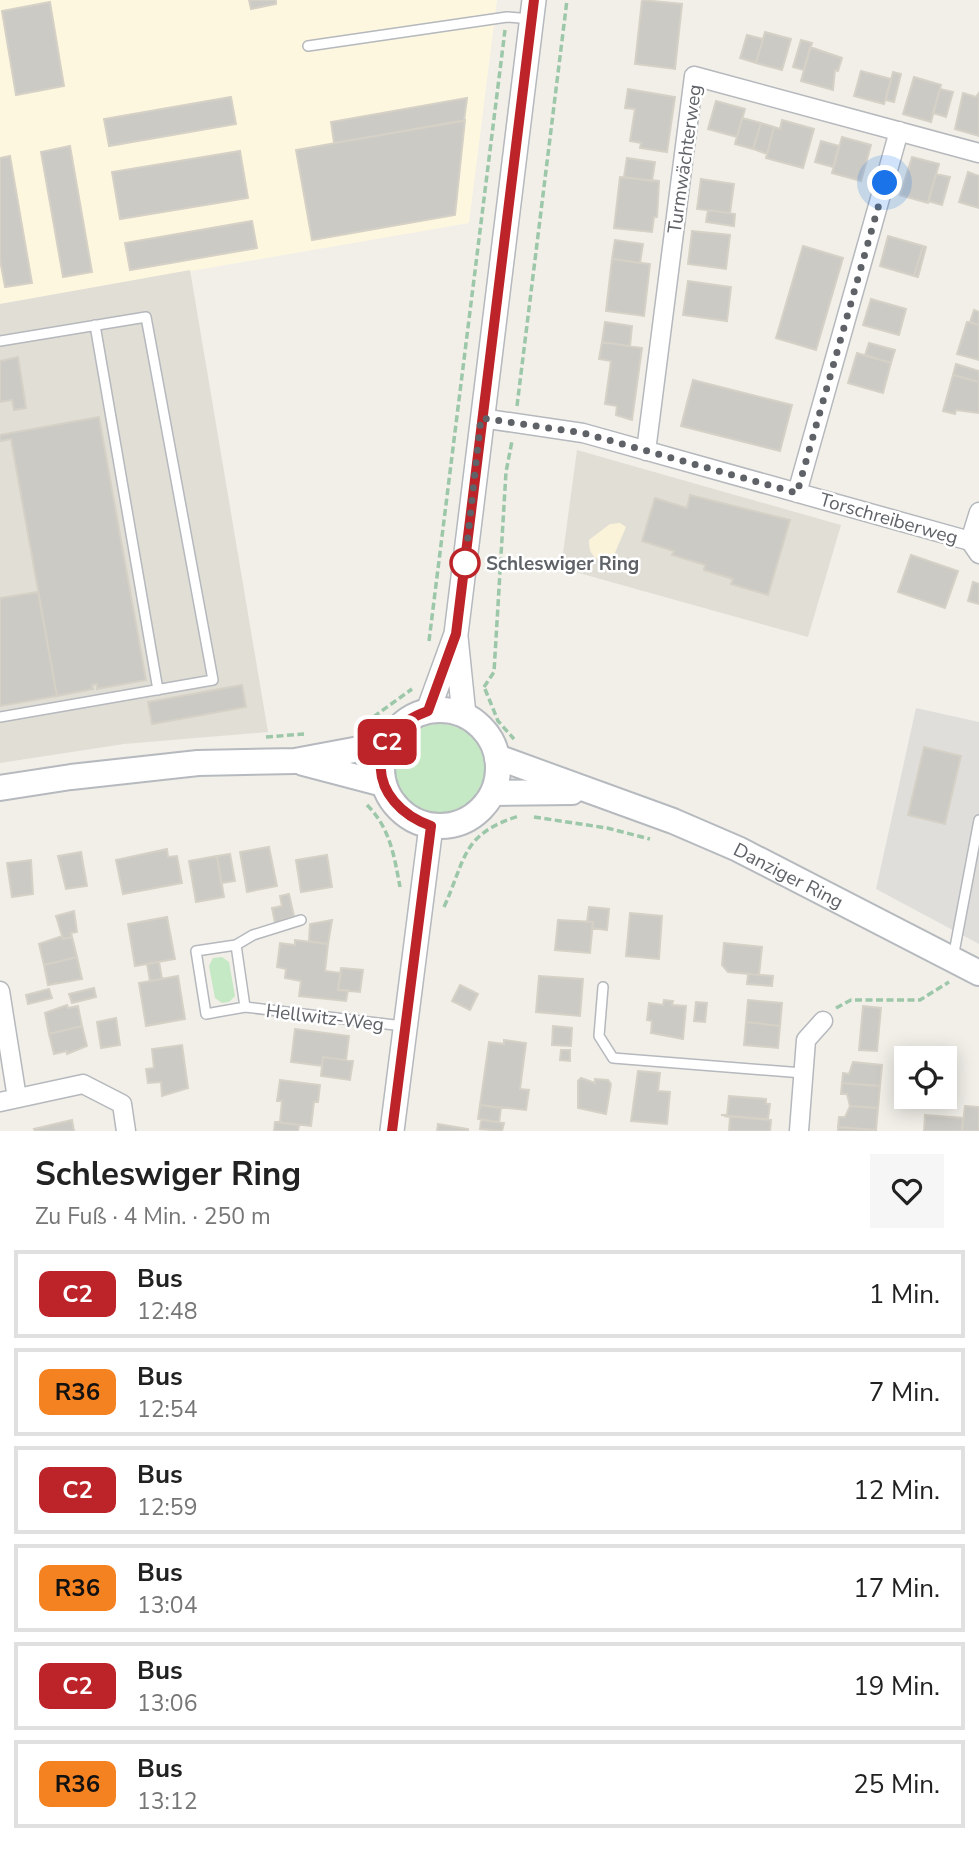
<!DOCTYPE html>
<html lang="de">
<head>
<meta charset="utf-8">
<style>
  body { margin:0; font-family:"Nunito Sans",sans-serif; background:#f6f6f6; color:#222; height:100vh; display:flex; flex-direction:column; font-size:26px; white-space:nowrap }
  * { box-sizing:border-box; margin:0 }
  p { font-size:23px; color:#767676 }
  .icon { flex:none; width:38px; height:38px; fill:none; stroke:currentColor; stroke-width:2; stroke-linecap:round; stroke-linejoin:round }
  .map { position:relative; height:1131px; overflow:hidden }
  .details { display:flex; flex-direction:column; background:#fff; flex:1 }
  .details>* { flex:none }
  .badge { padding:0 14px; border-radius:10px; font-size:24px; line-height:46px }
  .fabs { position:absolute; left:894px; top:1046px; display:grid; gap:14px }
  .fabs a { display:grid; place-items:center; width:63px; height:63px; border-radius:0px; background:#fff; box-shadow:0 4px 18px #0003; font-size:35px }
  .you { position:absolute; width:35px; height:35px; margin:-18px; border:5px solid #fff; border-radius:50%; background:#1a73e8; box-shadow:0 0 0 10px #1a73e833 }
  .map>.badge { position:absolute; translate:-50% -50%; box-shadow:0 0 0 4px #fff }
  .round { display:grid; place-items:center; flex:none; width:74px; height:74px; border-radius:0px; background:#f6f6f6 }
  .headline { display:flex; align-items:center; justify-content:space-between; height:119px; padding:0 35px }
  h1 { font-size:33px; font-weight:700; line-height:52px }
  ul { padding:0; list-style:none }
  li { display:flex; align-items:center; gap:21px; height:88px; margin:0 14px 10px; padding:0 21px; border:4px solid #e0e0e0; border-radius:0px }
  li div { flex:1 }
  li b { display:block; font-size:26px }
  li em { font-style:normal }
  li .badge { min-width:77px; font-weight:700; text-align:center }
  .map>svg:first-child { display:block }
  .commercial { fill:#fef7e0 }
  .industrial { fill:#e0deda }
  .education { fill:#e1ded6 }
  .green { fill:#c5e8c5 }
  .sand { fill:#fbf3d9 }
  .building { fill:#cccac5; stroke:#d6d1c6; stroke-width:2 }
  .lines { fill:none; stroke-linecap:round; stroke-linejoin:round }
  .service-casing { stroke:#b5b8bc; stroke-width:12 }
  .minor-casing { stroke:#b5b8bc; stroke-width:21 }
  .tertiary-casing { stroke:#b5b8bc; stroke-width:26 }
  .secondary-casing { stroke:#b6babf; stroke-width:28 }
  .path { stroke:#9cc7a9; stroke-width:3.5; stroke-dasharray:7 3.5; stroke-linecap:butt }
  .service { stroke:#fff; stroke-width:9 }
  .minor { stroke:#fff; stroke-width:18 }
  .tertiary { stroke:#fff; stroke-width:23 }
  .secondary { stroke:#fff; stroke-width:24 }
  .line-casing { stroke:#fff; stroke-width:16 }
  .line { stroke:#bd2429; stroke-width:10 }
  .walk { stroke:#5f6368; stroke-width:7; stroke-dasharray:0 12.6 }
  .stop-dot { fill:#fff; stroke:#bd2429; stroke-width:3.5 }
  .labels { text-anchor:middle; stroke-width:5; stroke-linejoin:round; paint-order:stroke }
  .street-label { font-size:19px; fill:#5f6368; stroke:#fff }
  .stop-label { font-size:19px; font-weight:bold; fill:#5f6368; stroke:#fff; text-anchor:start }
</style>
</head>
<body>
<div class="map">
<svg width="979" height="1131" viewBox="0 0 979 1131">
  <rect width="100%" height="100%" fill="#f1efe8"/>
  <path class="commercial" d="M0,0h497l-28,223 -469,81z"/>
  <path class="industrial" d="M916,708l63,14v222l-103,-55z"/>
  <path class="education" d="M190,270l78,462 -144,12 -124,19v-459z
    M577,450l264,75 -33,112 -247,-69z"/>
  <path class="green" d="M395 769a45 45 0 1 1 90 0a45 45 0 1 1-90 0Z
    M222,957l7,5 6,34 -6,6 -7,1 -7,-5 -6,-32 4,-8z"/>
  <path class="sand" d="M620,523l6,4 -12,28 -13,6c-10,-5 -12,-10 -12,-21l21,-16z"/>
  <path class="building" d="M249,0h27v4l-25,5z
    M642,0l40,4 -7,65 -40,-5z
    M50,2l14,84 -48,9 -14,-84z
    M765,32l26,7 -9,31 -26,-7z
    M747,35l16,4 -7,24 -16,-5z
    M801,40l11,3 -8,27 -11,-3z
    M810,47l32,11 -4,13 -3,-1 -2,20 -32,-9z
    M861,71l30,8 -7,25 -30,-8z
    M893,72l8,2 -7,28 -8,-2z
    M914,77l27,8 -10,37 -28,-8z
    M628,89l47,8 -8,55 -27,-4 1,-5 -11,-2 5,-32 -10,-1z
    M940,89l13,3 -7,25 -13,-4z
    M963,93l13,4 3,-4v43l-24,-7z
    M231,97l5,27 -127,22 -5,-27z
    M467,98l-3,23 -130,22 -3,-21z
    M716,101l29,8 -8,28 -29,-8z
    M742,118l19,5 -8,26 -18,-5z
    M465,120l-10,95 -143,25 -16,-90z
    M782,120l32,9 -11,39 -37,-10 8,-31 6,2z
    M761,123l13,4 -7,27 -14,-5z
    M842,137l29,8 -10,36 -29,-8z
    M821,141l18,5 -6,21 -18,-5z
    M70,146l22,126 -29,5 -22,-125z
    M240,151l8,47 -128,21 -8,-47z
    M10,156l22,127 -27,4 -5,-27v-102z
    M912,157l27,7 -11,39 -28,-8z
    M627,158l28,4 -3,19 -28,-4z
    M968,172l11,4v32l-20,-6z
    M936,174l14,3 -8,28 -14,-4z
    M620,177l39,4 -2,36h-3l-2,15 -38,-4z
    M701,179l33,5 -4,29 -33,-4z
    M708,210l27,4 -1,12 -28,-4z
    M252,221l5,27 -127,22 -5,-27z
    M692,231l38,4 -4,34 -38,-5z
    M888,236l35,10 -9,30 -34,-10z
    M615,240l28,4 -3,19 -28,-4z
    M803,246l40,12 -27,92 -40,-12z
    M923,246l3,1 -8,30 -4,-1z
    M612,259l38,5 -6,52 -38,-5z
    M688,281l43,6 -4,34 -44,-6z
    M871,299l35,10 -7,26 -36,-10z
    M974,310l5,2v13l-9,-3z
    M605,322l27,4 -2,20 -28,-4z
    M967,322l12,3v35l-22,-6z
    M602,342l40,6 -10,72 -16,-5 1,-9 -12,-2 6,-43 -12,-2z
    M869,343l26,7 -4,13 -26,-8z
    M857,353l34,10 -8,30 -35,-10z
    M18,357l8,51 -12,2 -2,-10 -12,2v-41z
    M956,364l23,7v11l-26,-7z
    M953,375l26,7v31l-23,-3 -1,4 -12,-3z
    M693,380l99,25 -12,46 -99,-25z
    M99,417l47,263 -49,9v-5l-5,1 1,4 -36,7 -46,-257 -11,2v-6z
    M690,495l100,25 -22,75 -37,-11 2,-5 -29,-9 1,-5 -33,-10 2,-4 -32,-10 13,-43 32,10z
    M911,555l47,16 -13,37 -47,-16z
    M973,582l6,2v20l-11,-3z
    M38,592l19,104 -57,10v-108z
    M242,685l4,22 -94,17 -4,-22z
    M924,747l37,9 -16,68 -37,-9z
    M269,847l8,39 -30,6 -7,-40z
    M167,849l1,8 9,-1 5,27 -59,11 -7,-34z
    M81,852l6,34 -21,3 -8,-33z
    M230,854l5,27 -14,2 -4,-27z
    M327,855l5,32 -31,5 -5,-32z
    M217,856l7,41 -28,5 -7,-41z
    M31,860l2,34 -21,3 -5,-34z
    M289,894l5,22 -19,7 -3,-15 10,-2 -2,-10z
    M589,907l20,2 -2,21 -15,-2 1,-6h-6z
    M74,911l3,21 -6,1 1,4 -9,2 -7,-23z
    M630,913l32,3 -3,43 -33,-3z
    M167,917l8,42 -40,7 -7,-42z
    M332,920l-4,24 -19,-3 1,-17z
    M558,920l35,2 -3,31 -35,-3z
    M62,936l1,3 9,-2 5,20 -33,8 -5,-21z
    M295,940l33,4 -3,27 16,2 -3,17h10l-2,11 -47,-5 2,-15 -16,-3 1,-9 -9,-2 3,-24 15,2z
    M724,943l38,4 -3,28 -31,-3 -6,-7z
    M77,957l5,22 -34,6 -4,-20z
    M159,962l3,17 -12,2 -3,-17z
    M341,968l22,2 -3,22 -22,-2z
    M748,974l25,2 -1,10 -25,-2z
    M178,976l7,43 -39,7 -7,-43z
    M539,976l44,3 -3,37 -44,-4z
    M460,985l18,9 -8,16 -18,-9z
    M94,988l2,9 -24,6 -3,-9z
    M49,989l3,9 -24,6 -2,-9z
    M664,1000l9,1 -1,4 14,1 -3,33 -32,-6 1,-12 -5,-1 2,-17 14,2z
    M748,1000l34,3 -2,23 -34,-4z
    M696,1002l11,1 -2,19 -11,-1z
    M67,1005l1,3 10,-2 4,20 -33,8 -4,-21z
    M863,1006l18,2 -4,43 -18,-1z
    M116,1018l4,27 -19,3 -4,-26z
    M746,1022l34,4 -2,22 -34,-3z
    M82,1026l5,20 -20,8v-3l-13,3 -5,-20z
    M553,1026l19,2 -1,18 -19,-1z
    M295,1029l54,7 -3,24 -23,-3 -1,9 -31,-4z
    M504,1040l22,3 -6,46 9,1 -3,20 -46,-5 9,-63 15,2z
    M182,1045l6,43 -26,8 -1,-14 -13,1 -2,-14 8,-1 -2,-19z
    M561,1050h9v11l-10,-1z
    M323,1057l30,4 -3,19 -29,-4z
    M853,1062l29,3 -2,21 -38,-3 1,-10 6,1z
    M638,1071l22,2 -2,18 12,1 -3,32 -36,-3z
    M581,1078l14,5v-4l13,1 3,4 -5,30 -28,-6v-27z
    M280,1080l40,5 -2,17h-4l-3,24 -36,-4h5l2,-21h-5z
    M842,1083l38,3 -2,22 -28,-2 -3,-12h-6z
    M729,1096l37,3v5h4l-2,15 -47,-4h6z
    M480,1105l21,3 -2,14 -21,-3z
    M850,1106l28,2 -2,22 -38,-3 1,-10h6z
    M965,1106l14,1v24h-17z
    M925,1115l38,3 -1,13h-38z
    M724,1116l47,4 -1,11h-41l1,-14z
    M72,1120l2,11h-39l-1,-2z
    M481,1120l23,3 -2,8 -22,-2z
    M275,1122l24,3 -1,6h-24z
    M438,1124l30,5v2h-31z
    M838,1127l38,3v1h-38z"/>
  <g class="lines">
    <g class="service-casing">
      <path id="service" d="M308,46l199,-29 24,2
        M95,325l63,365
        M0,341l146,-24 67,363 -213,37
        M236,945l17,-10 48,-15
        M953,958l26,-138
        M603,987l-4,49 14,22 190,15
        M245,1007l-9,-62 -40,6 10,63 39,-7 158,19"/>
    </g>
    <g class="minor-casing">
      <path id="minor" d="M481,418l102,15 387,108 9,13
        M646,451l48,-375 285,77
        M797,493l102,-362
        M970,541l9,-29
        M0,991l17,107
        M0,1102l83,-18 39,20 4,27
        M799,1131l7,-91 17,-19"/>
    </g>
    <g class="tertiary-casing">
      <path id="tertiary" d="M456,637l8,78
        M428,711l28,-77 78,-634
        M392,1131l39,-305"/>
    </g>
    <g class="secondary-casing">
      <g id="secondary">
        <circle cx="440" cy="768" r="58"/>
        <path id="s1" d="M497,757l176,64 65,28 241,124"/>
        <path d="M303,763l80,21"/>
        <path d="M0,788l71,-11 127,-14 97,-2 91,-17"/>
        <path d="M493,793l79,-1"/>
      </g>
    </g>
    <path class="path" d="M517,406l50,-406
      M429,641l76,-611
      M484,687l10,-15 12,-200 6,-31
      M485,689l13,32 16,18
      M365,723l47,-34
      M266,737l38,-3
      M367,805c23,23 27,50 33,82
      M534,817l73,11 43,11
      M444,907c22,-48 17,-73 75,-91
      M836,1008l15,-8h69l29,-18"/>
    <use href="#service" class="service"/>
    <use href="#minor" class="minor"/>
    <use href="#tertiary" class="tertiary"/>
    <use href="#secondary" class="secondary"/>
  </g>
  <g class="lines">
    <g class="line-casing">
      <path id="line" d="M392,1131l39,-305c-64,-23 -69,-92 -3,-115l28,-77 78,-634"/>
    </g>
    <use href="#line" class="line"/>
    <path class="walk" d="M465,563l16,-145 102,15 214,60 88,-310"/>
  </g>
  <circle class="stop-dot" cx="465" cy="563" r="14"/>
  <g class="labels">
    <g class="street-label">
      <text transform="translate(684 159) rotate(-82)" y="7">Turmwächterweg</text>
      <text transform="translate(889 518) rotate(16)" y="7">Torschreiberweg</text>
      <text dy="7" stroke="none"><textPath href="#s1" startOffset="315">Danziger Ring</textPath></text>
      <text transform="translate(325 1017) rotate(7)" y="7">Hellwitz-Weg</text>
    </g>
    <g class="stop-label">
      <text x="486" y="570">Schleswiger Ring</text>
    </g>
  </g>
</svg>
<div class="fabs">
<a><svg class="icon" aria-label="locate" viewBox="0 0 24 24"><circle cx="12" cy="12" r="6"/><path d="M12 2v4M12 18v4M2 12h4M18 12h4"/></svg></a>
</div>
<div class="you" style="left:885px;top:183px"></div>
<b class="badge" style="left:387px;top:742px;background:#bd2429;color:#fff">C2</b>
</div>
<section class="details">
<div class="headline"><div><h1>Schleswiger Ring</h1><p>Zu Fuß · 4 Min. · 250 m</p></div><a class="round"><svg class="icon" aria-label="heart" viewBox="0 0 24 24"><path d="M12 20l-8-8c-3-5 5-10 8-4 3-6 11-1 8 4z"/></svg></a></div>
<ul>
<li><span class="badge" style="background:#bd2429;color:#fff">C2</span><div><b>Bus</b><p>12:48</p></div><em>1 Min.</em></li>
<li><span class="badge" style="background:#f58220;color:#111">R36</span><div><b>Bus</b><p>12:54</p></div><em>7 Min.</em></li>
<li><span class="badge" style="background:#bd2429;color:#fff">C2</span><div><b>Bus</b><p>12:59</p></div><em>12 Min.</em></li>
<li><span class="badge" style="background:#f58220;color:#111">R36</span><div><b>Bus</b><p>13:04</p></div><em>17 Min.</em></li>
<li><span class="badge" style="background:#bd2429;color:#fff">C2</span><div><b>Bus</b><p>13:06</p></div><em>19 Min.</em></li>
<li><span class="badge" style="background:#f58220;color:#111">R36</span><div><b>Bus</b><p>13:12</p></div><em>25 Min.</em></li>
</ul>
</section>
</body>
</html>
